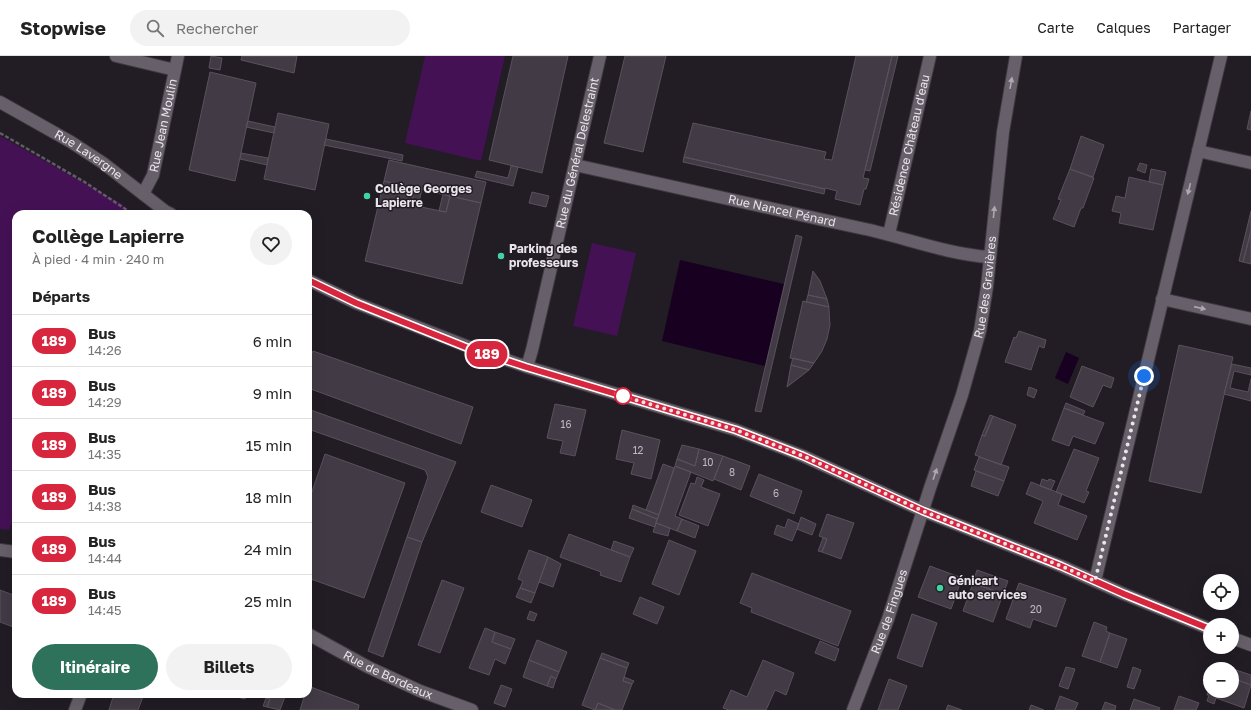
<!DOCTYPE html>
<html lang="fr">
<head>
<meta charset="utf-8">
<style>
  body { margin:0; font-family:"Golos Text",sans-serif; background:#f2f2f2; color:#222; height:100vh; display:flex; flex-direction:column; font-size:15px; white-space:nowrap }
  * { box-sizing:border-box; margin:0 }
  p { font-size:13px; color:#767676 }
  .icon { flex:none; width:22px; height:22px; fill:none; stroke:currentColor; stroke-width:2; stroke-linecap:round; stroke-linejoin:round }
  .map { position:relative; flex:1; overflow:hidden }
  .sheet { position:absolute; left:12px; top:154px; width:300px; height:488px; display:flex; flex-direction:column; background:#fff; border-radius:12px; box-shadow:0 4px 16px #0002 }
  .sheet>* { flex:none }
  .badge { padding:0 8px; border-radius:13px; font-size:14px; line-height:26px }
  .buttons { position:absolute; left:1203px; top:518px; display:grid; gap:8px }
  .buttons a { display:grid; place-items:center; width:36px; height:36px; border-radius:50%; background:#fff; box-shadow:0 4px 16px #0002; font-size:20px }
  .you { position:absolute; width:20px; height:20px; margin:-10px; border:3px solid #fff; border-radius:50%; background:#1a73e8; box-shadow:0 0 0 6px #1a73e833 }
  .map>.badge { position:absolute; translate:-50% -50%; box-shadow:0 0 0 2px #fff }
  h2 { padding:0 20px; font-size:15px; line-height:36px }
  .round { display:grid; place-items:center; flex:none; width:42px; height:42px; border-radius:21px; background:#f2f2f2 }
  .overview { display:flex; align-items:center; justify-content:space-between; height:68px; padding:0 20px }
  h1 { font-size:19px; font-weight:700; line-height:30px }
  .primary-button { display:flex; gap:8px; margin-top:auto; padding:8px 20px }
  .primary-button a { flex:1; height:46px; border-radius:24px; background:#2f725c; color:#fff; font-size:16px; font-weight:700; line-height:46px; text-align:center }
  .primary-button a+a { background:#f2f2f2; color:#222 }
  ul { padding:0; list-style:none }
  li { display:flex; align-items:center; gap:12px; height:52px; padding:0 20px; border-top:1px solid #e0e0e0 }
  li div { flex:1 }
  li b { display:block; font-size:15px }
  li em { font-style:normal }
  li .badge { min-width:44px; font-weight:700; text-align:center }
  header { display:flex; align-items:center; gap:24px; box-sizing:border-box; height:56px; padding:0 20px; background:#fff; border-bottom:1px solid #e0e0e0 }
  header strong { font-size:19px }
  nav { display:flex; gap:22px; margin-inline-start:auto; font-size:14px }
  .search { width:280px; height:36px; background:#f2f2f2; display:flex; align-items:center; gap:10px; box-sizing:border-box; padding:0 14px; border-radius:22px; color:#767676; font-size:15px }
  .map>svg:first-child { display:block }
  .green { fill:#415 }
  .water { fill:#180021 }
  .building { fill:#423b45; stroke:#59525c }
  .lines { fill:none; stroke-linecap:round; stroke-linejoin:round }
  .minor-casing { stroke:#3d383f; stroke-width:14 }
  .path { stroke:#625d65; stroke-width:2.5; stroke-dasharray:4 2; stroke-linecap:butt }
  .minor { stroke:#67606a; stroke-width:12 }
  .oneway { fill:#aea9b1 }
  .line-casing { stroke:#fff; stroke-width:9 }
  .line { stroke:#d7263d; stroke-width:6 }
  .walk { stroke:#e9e4eb; stroke-width:4; stroke-dasharray:0 7.2 }
  .poi-dot { fill:#3fd4a2; stroke:#221c25; stroke-width:1.5 }
  .stop-dot { fill:#fff; stroke:#d7263d; stroke-width:2 }
  .labels { text-anchor:middle; stroke-width:3; stroke-linejoin:round; paint-order:stroke }
  .number-label { font-size:10px; fill:#bfbac2 }
  .street-label { font-size:12px; fill:#e9e4eb; stroke:#221c25 }
  .poi-label { font-size:12px; font-weight:bold; fill:#e9e4eb; stroke:#221c25; text-anchor:start }
</style>
</head>
<body>
<header>
<strong>Stopwise</strong>
<div class="search"><svg class="icon" aria-label="search" viewBox="0 0 24 24"><circle cx="10" cy="10" r="6"/><path d="M15 15l6 6"/></svg>Rechercher</div>
<nav><a>Carte</a><a>Calques</a><a>Partager</a></nav>
</header>
<div class="map">
<svg width="1251" height="654" viewBox="0 0 1251 654">
  <rect width="100%" height="100%" fill="#221c25"/>
  <path class="green" d="M425,0h80l-24,105 -76,-18z
    M0,80l122,68 9,10h-115v298l-7,18 -9,-1z
    M592,187l44,10 -19,83 -44,-10z"/>
  <path class="water" d="M680,204l104,24 -19,82 -103,-25z
    M1066,296l13,6 -11,26 -13,-6z"/>
  <path class="building" d="M211,0l11,2 -2,12 -11,-2z
    M242,0h55l-3,17 -53,-13z
    M513,0h55l-26,117 -53,-13z
    M625,0h41l-23,96 -39,-9z
    M856,0h36l-29,122 6,1 -3,10h-2l-4,16 -25,-6 2,-8 -12,-3v1l-141,-32 9,-34 133,29 -2,7 8,1z
    M892,0h6l-28,115 -5,-1z
    M210,16l46,11 -21,98 -46,-11z
    M1251,55v19l-4,-1z
    M278,57l51,11 -14,66 -51,-11z
    M248,65l27,6 -1,6 -28,-6z
    M1081,80l23,9 -11,32 -23,-8z
    M326,83l77,16 -1,6 -78,-16z
    M241,97l27,5 -1,7 -27,-6z
    M684,101l141,32 -1,5 -141,-32z
    M389,104l97,22 -5,21 -97,-22z
    M1140,107l7,2 -2,8 -8,-3z
    M511,110l7,1 -5,19 -38,-9 2,-6 31,7z
    M1070,113l24,9 -11,30h-2l-7,19 -21,-8 8,-19 -3,-1z
    M1151,113l15,3 -3,13 -14,-3z
    M1129,121l34,8 -10,45 -34,-7 2,-10 -9,-2 4,-15 9,2z
    M384,125l31,7 -4,17 35,7 4,-16 31,7 -19,81 -97,-23z
    M415,132l7,1 -4,17 -7,-1z
    M532,136l17,4 -3,11 -17,-4z
    M443,138l7,2 -4,16 -7,-1z
    M1251,155v20l-8,31 -4,-1z
    M1251,175v33l-8,-2z
    M796,179l6,2 -41,175 -6,-1z
    M813,215l7,10 7,18 -19,-4z
    M808,239l19,4 2,8 -23,-5z
    M803,245l26,6v3l1,15 -3,14 -5,12 -8,12 -24,-5z
    M1019,275l27,9 -2,8 -5,-2 -8,24 -26,-8 9,-25 2,1z
    M1179,289l54,12 -32,136 -52,-12z
    M313,295l160,56 -12,37 -153,-56v-27z
    M793,302l21,5 -5,7 -18,-5z
    M1232,308l19,4v7l-17,-4 -4,17 18,4 3,-13v22l-27,-7z
    M791,309l18,5 -22,17z
    M1082,310l32,12 -3,10 -8,-3 -10,22 -23,-10z
    M1029,331l8,3 -3,8 -7,-3z
    M1066,347l19,8 -2,4 -19,-7z
    M555,348l31,6 -11,46 -15,-3 3,-12 -16,-3z
    M1064,352l40,15 -9,21 -22,-8 -4,10 -17,-6z
    M308,353l148,53 -34,80 -15,-5 21,-60 -3,-7 -117,-41z
    M990,359l3,1 -8,20 -3,-1z
    M993,360l23,9 -15,40 -26,-10 7,-20 3,1z
    M622,374l38,10 -9,39 -20,-5 3,-11 -18,-4z
    M682,389l17,4 -4,17 -18,-7z
    M699,393l24,7 -10,25 -38,-15 2,-7 18,7z
    M1074,393l25,9 -13,33 3,1 -5,11 -28,-11z
    M325,398l80,29 -41,115 -56,-20v-75z
    M723,400l27,10 -9,24 -27,-11z
    M979,401l30,10 -5,14 -30,-11z
    M663,408l11,4 -15,47 -13,-5z
    M675,410l16,6 -16,44 7,3 -5,12 -21,-8z
    M976,415l28,10 -6,15 -27,-10z
    M759,418l43,17 -8,23 -44,-18z
    M697,421l7,3 -3,7 19,7 -12,32 -29,-11 12,-32 4,1z
    M1042,423l6,2 1,-2 6,2 -4,9 -11,-4z
    M1031,426l31,12 -4,11 29,11 -10,24 -43,-17 9,-22 -17,-7z
    M491,429l41,15 -10,27 -41,-15z
    M633,449l26,10 -2,4 -25,-10z
    M632,453l25,10 -2,8 -26,-9z
    M827,458l27,9 -13,36 -19,-7 5,-13 -8,-3z
    M801,461l15,7 -4,11 -15,-6z
    M682,463l17,7 -4,12 -18,-7z
    M788,463l11,5 -7,17 -18,-7 3,-9 8,3z
    M656,467l14,5 -2,8 -15,-4z
    M569,478l61,23 -9,25 -21,-7 1,-3 -41,-15z
    M407,481l15,5 -39,115 -15,-6z
    M823,482l4,1 -5,13 -4,-1z
    M669,484l27,11 -17,44 -27,-11z
    M614,485l20,7 -4,9 -19,-7z
    M529,494l19,7 -13,36 -15,-5 3,-7 -5,-2z
    M548,501l13,7 -8,23 -14,-5z
    M930,510l32,12 -11,31 -33,-12z
    M977,514l31,11 -5,13 -30,-11z
    M752,517l99,38 -13,35 -87,-34 1,-4 -12,-5z
    M442,524l22,8 -24,65 -22,-8z
    M973,527l30,11 -10,28 -30,-11z
    M1019,527l47,16 -10,28 -23,-8 -3,9 -24,-9z
    M520,532l15,5 -4,10 -15,-6z
    M0,534l16,6v32l-16,-6z
    M640,541l24,10 -7,17 -24,-10z
    M530,555l7,3 -3,7 -7,-2z
    M912,558l25,9 -15,44 -25,-9z
    M1094,566l13,5 -1,4 4,2 -10,29 -18,-6z
    M485,572l10,4 -3,10 19,7 -6,15 -10,-5 -6,16 -20,-7z
    M495,576l20,7 -4,10 -19,-7z
    M1110,577l17,6 -10,29 -17,-6z
    M537,584l30,12 -8,20 -30,-12z
    M820,585l19,8 -4,12 -20,-8z
    M602,597l27,10 -2,5 -27,-10z
    M600,602l27,10 -4,13 9,3 -10,26h-7l-17,-7 -3,7 -13,-5z
    M529,604l30,12 -3,7 -5,-3 -4,10 -24,-9z
    M763,604l31,13 -8,22 -11,-5 -9,20h-37l-6,-2 8,-18 16,7z
    M1218,609l12,4h-14z
    M1066,611l9,2 -7,20 -9,-3z
    M1133,611l8,3 -7,19 -7,-2z
    M1233,613l18,6v10l-19,-7z
    M551,620l5,3 -3,9 -6,-2z
    M624,621l10,4 -2,3 -9,-3z
    M1232,622l19,7 -7,23 -28,-10 -2,6 -7,-3 2,-6h-2l3,-9v5h22z
    M889,623l18,7 -9,24h-20z
    M501,629l11,4 -7,18 -11,-4z
    M308,630l51,19 -1,5h-58l5,-16h3z
    M114,638h30l-6,16h-29z
    M231,638h11l-1,4z
    M242,638h4l-1,5 -4,-1z
    M255,638h31l-6,16 -13,-3 3,-8z
    M1060,640l18,7 -3,7h-20z
    M1179,640l20,7 -3,7h-22z
    M266,642l4,1 -3,8 -4,-1z
    M1134,643l26,9 -1,2h-29z
    M1105,646l11,4 -1,4h-13z
    M598,647l17,7h-20z
    M948,649l14,5h-16z
    M1031,649l13,5h-15z"/>
  <g class="lines">
    <g class="minor-casing">
      <g id="minor">
        <path d="M116,0l59,14"/>
        <path id="s1" d="M0,46l71,40 32,21 62,48 6,3"/>
        <path d="M1198,95l53,12"/>
        <path id="s2" d="M575,109c96,21 193,43 290,64 41,9 82,25 124,28"/>
        <path id="s3" d="M143,138l10,-19 25,-119"/>
        <path id="s4" d="M889,178l41,-178"/>
        <path d="M308,224l48,23 113,44 58,20 209,63 67,26 120,55 138,55 63,28 86,35"/>
        <path d="M1162,243l89,20"/>
        <path id="s5" d="M527,311l5,-17 68,-294"/>
        <path d="M0,494l16,2"/>
        <path d="M1095,525l126,-525"/>
        <path id="s6" d="M308,578l60,33 52,24 52,19"/>
        <path d="M1232,582l19,7"/>
        <path d="M75,654l6,-16"/>
        <path id="s7" d="M853,654l35,-91 42,-131 32,-93 18,-64 7,-44 16,-155 13,-76"/>
      </g>
    </g>
    <path class="path" d="M0,77l83,48 50,33"/>
    <use href="#minor" class="minor"/>
  </g>
  <defs><path id="oneway-solid" d="M-6-.8H1V-3.2L6.5 0L1 3.2V.8H-6Z"/></defs>
  <g class="oneway">
    <use href="#oneway-solid" transform="translate(1011 27) rotate(-80)"/>
    <use href="#oneway-solid" transform="translate(1189 133) rotate(104)"/>
    <use href="#oneway-solid" transform="translate(994 156) rotate(-84)"/>
    <use href="#oneway-solid" transform="translate(1200 252) rotate(13)"/>
    <use href="#oneway-solid" transform="translate(935 418) rotate(-71)"/>
  </g>
  <g class="lines">
    <g class="line-casing">
      <path id="line" d="M308,224l48,23 112,45 58,19 210,63 67,26 120,55 138,55 63,28 86,35"/>
    </g>
    <use href="#line" class="line"/>
    <path class="walk" d="M623,340l-7,-2 120,36 67,26 120,55 138,55 34,15 49,-205"/>
  </g>
  <g class="poi-dot">
    <circle cx="367" cy="140" r="4"/>
    <circle cx="501" cy="200" r="4"/>
    <circle cx="940" cy="532" r="4"/>
  </g>
  <circle class="stop-dot" cx="623" cy="340" r="8"/>
  <g class="labels">
    <g class="number-label">
      <text x="566" y="372">16</text>
      <text x="638" y="398">12</text>
      <text x="708" y="410">10</text>
      <text x="732" y="420">8</text>
      <text x="776" y="441">6</text>
      <text x="1036" y="557">20</text>
    </g>
    <g class="street-label">
      <text dy="4" stroke="none"><textPath href="#s3" startOffset="72">Rue Jean Moulin</textPath></text>
      <text dy="4" stroke="none"><textPath href="#s4" startOffset="91">Résidence Château d'eau</textPath></text>
      <text dy="4" stroke="none"><textPath href="#s5" startOffset="220">Rue du Général Delestraint</textPath></text>
      <text dy="4" stroke="none"><textPath href="#s1" startOffset="103">Rue Lavergne</textPath></text>
      <text dy="4" stroke="none"><textPath href="#s2" startOffset="212">Rue Nancel Pénard</textPath></text>
      <text dy="4" stroke="none"><textPath href="#s7" startOffset="444">Rue des Gravières</textPath></text>
      <text dy="4" stroke="none"><textPath href="#s7" startOffset="105">Rue de Fingues</textPath></text>
      <text dy="4" stroke="none"><textPath href="#s6" startOffset="90">Rue de Bordeaux</textPath></text>
    </g>
    <g class="poi-label">
      <text x="375" y="137">Collège Georges<tspan x="375" dy="14">Lapierre</tspan></text>
      <text x="509" y="197">Parking des<tspan x="509" dy="14">professeurs</tspan></text>
      <text x="948" y="529">Génicart<tspan x="948" dy="14">auto services</tspan></text>
    </g>
  </g>
</svg>
<div class="buttons">
<a><svg class="icon" aria-label="locate" viewBox="0 0 24 24"><circle cx="12" cy="12" r="6"/><path d="M12 2v4M12 18v4M2 12h4M18 12h4"/></svg></a>
<a>+</a>
<a>−</a>
</div>
<div class="you" style="left:1144px;top:320px"></div>
<b class="badge" style="left:487px;top:298px;background:#d7263d;color:#fff">189</b>
<section class="sheet">
<div class="overview"><div><h1>Collège Lapierre</h1><p>À pied · 4 min · 240 m</p></div><a class="round"><svg class="icon" aria-label="heart" viewBox="0 0 24 24"><path d="M12 20l-8-8c-3-5 5-10 8-4 3-6 11-1 8 4z"/></svg></a></div>
<h2>Départs</h2>
<ul>
<li><span class="badge" style="background:#d7263d;color:#fff">189</span><div><b>Bus</b><p>14:26</p></div><em>6 min</em></li>
<li><span class="badge" style="background:#d7263d;color:#fff">189</span><div><b>Bus</b><p>14:29</p></div><em>9 min</em></li>
<li><span class="badge" style="background:#d7263d;color:#fff">189</span><div><b>Bus</b><p>14:35</p></div><em>15 min</em></li>
<li><span class="badge" style="background:#d7263d;color:#fff">189</span><div><b>Bus</b><p>14:38</p></div><em>18 min</em></li>
<li><span class="badge" style="background:#d7263d;color:#fff">189</span><div><b>Bus</b><p>14:44</p></div><em>24 min</em></li>
<li><span class="badge" style="background:#d7263d;color:#fff">189</span><div><b>Bus</b><p>14:45</p></div><em>25 min</em></li>
</ul>
<div class="primary-button"><a>Itinéraire</a><a>Billets</a></div>
</section>
</div>
</body>
</html>
